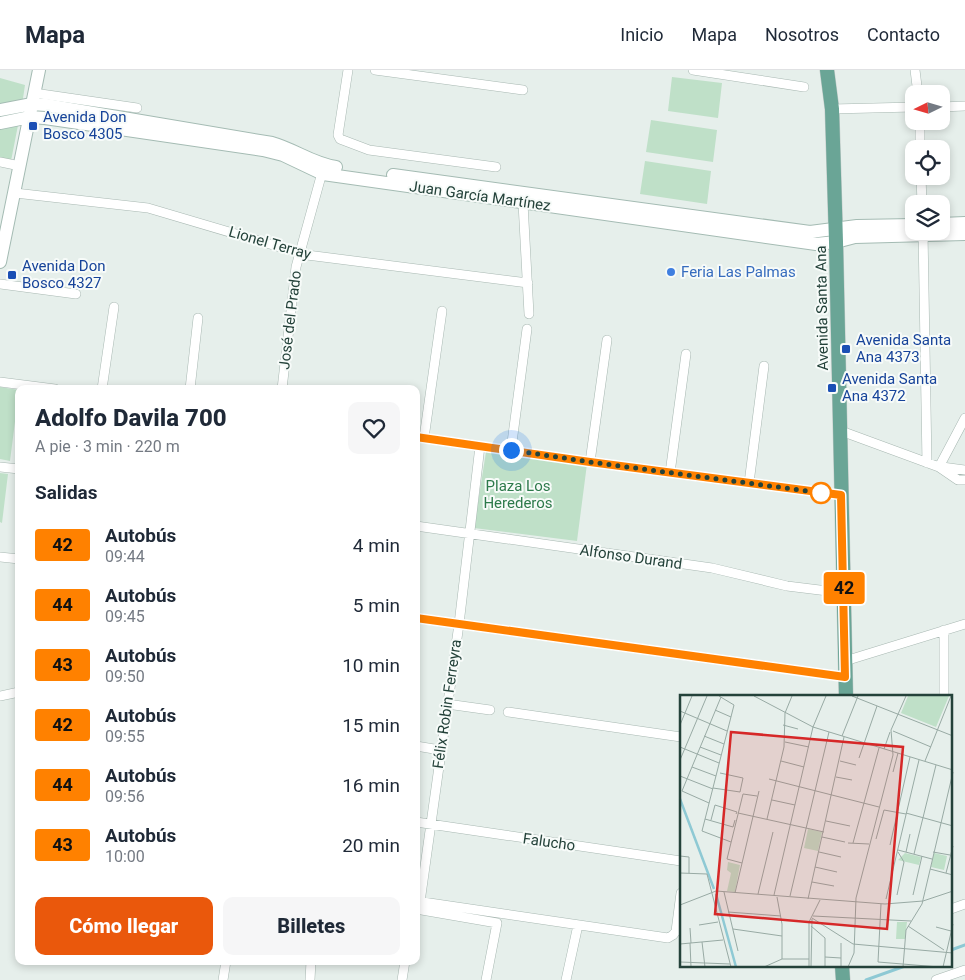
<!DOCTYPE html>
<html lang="es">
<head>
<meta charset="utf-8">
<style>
  body { margin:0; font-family:Roboto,sans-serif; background:#f6f6f7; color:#1f2937; height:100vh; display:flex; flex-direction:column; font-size:19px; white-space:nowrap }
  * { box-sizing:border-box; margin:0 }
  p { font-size:16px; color:#747a83 }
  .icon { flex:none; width:28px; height:28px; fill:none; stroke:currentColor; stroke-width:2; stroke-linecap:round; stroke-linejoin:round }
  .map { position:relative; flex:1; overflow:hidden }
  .drawer { position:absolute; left:15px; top:315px; width:405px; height:580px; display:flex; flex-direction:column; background:#fff; border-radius:10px; box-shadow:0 2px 8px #0003 }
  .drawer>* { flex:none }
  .badge { padding:0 10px; border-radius:4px; font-size:18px; line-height:32px }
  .needle { width:32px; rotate:265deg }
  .buttons { position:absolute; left:905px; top:15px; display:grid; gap:10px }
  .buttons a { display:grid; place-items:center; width:45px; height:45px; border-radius:10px; background:#fff; box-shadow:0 2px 8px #0003; font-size:25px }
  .you { position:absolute; width:25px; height:25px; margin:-12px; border:4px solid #fff; border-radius:50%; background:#1a73e8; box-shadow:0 0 0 8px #1a73e833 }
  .map>.badge { position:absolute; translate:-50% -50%; box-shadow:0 0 0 2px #fff }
  h2 { padding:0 20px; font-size:19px; line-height:45px }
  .round { display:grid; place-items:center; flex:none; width:52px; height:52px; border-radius:10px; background:#f6f6f7 }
  .headline { display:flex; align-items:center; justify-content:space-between; height:85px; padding:0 20px }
  h1 { font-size:24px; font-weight:800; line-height:38px }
  .cta { display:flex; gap:10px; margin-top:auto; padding:10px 20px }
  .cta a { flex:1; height:58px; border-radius:10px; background:#ea580c; color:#fff; font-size:20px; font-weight:800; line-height:58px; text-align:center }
  .cta a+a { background:#f6f6f7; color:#1f2937 }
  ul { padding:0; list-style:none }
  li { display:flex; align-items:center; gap:15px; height:60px; padding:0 20px }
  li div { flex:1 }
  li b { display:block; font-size:19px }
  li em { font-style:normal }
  li .badge { min-width:55px; font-weight:700; text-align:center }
  header { display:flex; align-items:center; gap:30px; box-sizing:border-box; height:70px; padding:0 25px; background:#fff; border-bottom:1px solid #e0e1e3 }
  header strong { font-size:24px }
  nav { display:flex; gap:28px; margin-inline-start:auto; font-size:18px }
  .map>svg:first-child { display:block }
  .green { fill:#bfe0c8 }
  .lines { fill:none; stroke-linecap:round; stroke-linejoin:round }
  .stream { stroke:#8ec9d4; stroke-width:3 }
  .minor-casing { stroke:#a8b8b2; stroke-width:10 }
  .secondary-casing { stroke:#a4bbb3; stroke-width:14 }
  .primary-casing { stroke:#c2cac8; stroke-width:15 }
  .minor { stroke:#fff; stroke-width:9 }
  .secondary { stroke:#fff; stroke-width:12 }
  .primary { stroke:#6aa596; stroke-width:14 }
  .line-casing { stroke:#fff; stroke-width:11 }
  .line { stroke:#ff8100; stroke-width:8 }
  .walk { stroke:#24423a; stroke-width:5; stroke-dasharray:0 9 }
  .transit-dot { fill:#1a4fb4; stroke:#f7fbf9; stroke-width:2 }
  .shop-dot { fill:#3f7fe0; stroke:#f7fbf9; stroke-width:2 }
  .stop-dot { fill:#fff; stroke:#ff8100; stroke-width:2.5 }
  .labels { text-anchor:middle; stroke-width:4; stroke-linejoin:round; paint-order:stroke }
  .transit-label { font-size:15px; fill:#164399; stroke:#f7fbf9; text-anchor:start }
  .street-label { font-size:15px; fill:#24423a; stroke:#f7fbf9 }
  .shop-label { font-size:15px; fill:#366cbe; stroke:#f7fbf9; text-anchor:start }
  .park-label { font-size:15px; fill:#2d7a4b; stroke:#f7fbf9 }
  .inset-river { fill:none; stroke:#8ec9d4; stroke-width:2.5 }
  .inset-road { fill:none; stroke:#98aaa4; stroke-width:1 }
  .view { fill:#d62828; fill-opacity:0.15; stroke:#d62828; stroke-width:2.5 }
  .inset-edge { fill:none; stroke:#24423a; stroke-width:2.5 }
</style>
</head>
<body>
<header>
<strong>Mapa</strong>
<nav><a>Inicio</a><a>Mapa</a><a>Nosotros</a><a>Contacto</a></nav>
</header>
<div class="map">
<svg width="965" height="910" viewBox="0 0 965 910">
  <rect width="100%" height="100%" fill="#e6efeb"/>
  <path class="green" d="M672,7l50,6 -4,35 -50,-7z
    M0,8l25,7 -3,20 -22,5z
    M19,50l-8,41 -11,-3v-34z
    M651,50l66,10 -4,32 -67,-10z
    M645,91l66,10 -4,33 -67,-10z
    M0,317l19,3 -9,71 -10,-2z
    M486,382l101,12 -10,77 -103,-13z
    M0,403l8,1 -6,49 -2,-1z"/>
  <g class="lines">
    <path class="stream" d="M951,880l14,-5
      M866,910l39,-14"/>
    <g class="minor-casing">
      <path id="minor" d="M348,0l-10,65 2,4 29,11 127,17
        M375,0l148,20
        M693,0l111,17
        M915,0l3,24
        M34,23l103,15
        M941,37l24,-1
        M832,39l82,-2
        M920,51v28
        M0,92l20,4
        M921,106l1,28
        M15,123l133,15 159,47 221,28
        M523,133l6,111
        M923,161l4,232
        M0,214l76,10
        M0,312l55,7
        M102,319l12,-82
        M190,319l8,-71
        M282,319l14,-122 27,-98
        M841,361l98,36 19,13h7
        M416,367l174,25 251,33
        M424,368l18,-127
        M511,380l16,-121
        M590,392l17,-122
        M0,397l19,2
        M939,397l26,-49
        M942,397l23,3
        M670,403l16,-119
        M749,413l15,-117
        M416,456l296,42 75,18 57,7
        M0,487l19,2
        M416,548l429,59
        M845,591l120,-37
        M0,626l19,-4
        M944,626v-66
        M447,634l43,6
        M508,642l173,25
        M416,676l24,4
        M416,752l265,39
        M416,831l252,37 5,-3 3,-4 5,-38
        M420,832l39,-278 21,-178
        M416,839l81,14 -11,57
        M951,839l14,-5
        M223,910l3,-19
        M310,910l1,-19
        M402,910l3,-19
        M566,910l12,-55
        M936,910l29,-10"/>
    </g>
    <g class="secondary-casing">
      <path id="secondary" d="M0,40l32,-6 14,1 226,38c22,6 41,21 64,24
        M0,53l30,-6 15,1 218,32 20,5 40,19 493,70 20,-2 19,-5 110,-3
        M393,105l417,57 47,-6 57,-1
        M941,154l24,-1
        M0,192l39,-192"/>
    </g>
    <g class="primary-casing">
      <path id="primary" d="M827,0l5,39 4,133 10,454
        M842,896l1,14"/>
    </g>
    <use href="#minor" class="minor"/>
    <use href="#secondary" class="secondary"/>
    <use href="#primary" class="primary"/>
  </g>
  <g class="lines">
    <g class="line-casing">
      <path id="line" d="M416,367l174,25 251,33 4,182 -429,-59"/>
    </g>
    <use href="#line" class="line"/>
    <path class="walk" d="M511,380l79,12 233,31h-2"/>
  </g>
  <g class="transit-dot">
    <rect x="28" y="51" width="10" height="10" rx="2.5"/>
    <rect x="7" y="200" width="10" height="10" rx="2.5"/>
    <rect x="841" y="274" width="10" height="10" rx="2.5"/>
    <rect x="827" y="313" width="10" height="10" rx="2.5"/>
  </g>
  <circle class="shop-dot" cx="671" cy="202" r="5"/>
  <circle class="stop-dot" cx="821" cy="423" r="10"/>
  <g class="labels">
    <g class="transit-label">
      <text x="43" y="52">Avenida Don<tspan x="43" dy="17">Bosco 4305</tspan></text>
      <text x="22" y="201">Avenida Don<tspan x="22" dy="17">Bosco 4327</tspan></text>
      <text x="856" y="275">Avenida Santa<tspan x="856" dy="17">Ana 4373</tspan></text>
      <text x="842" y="314">Avenida Santa<tspan x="842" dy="17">Ana 4372</tspan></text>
    </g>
    <g class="street-label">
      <text transform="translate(480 126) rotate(8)" y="5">Juan García Martínez</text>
      <text transform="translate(270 173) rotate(16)" y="5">Lionel Terray</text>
      <text transform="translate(822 238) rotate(-91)" y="5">Avenida Santa Ana</text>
      <text transform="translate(290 250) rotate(-83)" y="5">José del Prado</text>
      <text transform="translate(631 487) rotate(8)" y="5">Alfonso Durand</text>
      <text transform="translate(447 634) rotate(-82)" y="5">Félix Robin Ferreyra</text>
      <text transform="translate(549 772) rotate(8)" y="5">Falucho</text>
    </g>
    <g class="shop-label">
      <text x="681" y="207">Feria Las Palmas</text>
    </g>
    <g class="park-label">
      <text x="518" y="421">Plaza Los<tspan x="518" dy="17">Herederos</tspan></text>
    </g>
  </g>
  <g transform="translate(680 625)">
    <rect width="272" height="272" fill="#e6efeb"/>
    <path d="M228,1h41l-13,31 -35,-14zM128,134l14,3 -4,19 -14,-3zM225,158l16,4 -2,8 -21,-5zM254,158l13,3 -3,14 -13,-3zM48,167l12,3 -5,27 -8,-1 4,-18 -4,-3zM217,227h10l-2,17h-9z" fill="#bfe0c8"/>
    <path class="inset-river" d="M0,104l34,90M36,199l20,73"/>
    <path class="inset-road" d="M39,1l15,9 -32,126 29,11M74,1l59,31 140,43M172,1l101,40M35,15l16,7M0,16l47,20M0,30l12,-29M103,30l15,4M213,36l38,16M24,41l20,8M162,41l16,-40M105,47l24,5M0,52l39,16M20,52l21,8M204,54l6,-17M179,63l18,-52M0,65l27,-64M101,66l23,6M160,66l16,4M245,66l26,-65M12,72l24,9M213,77l5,-19M0,81l33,13M156,82l16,3M89,84l110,28M33,93l27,4 3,-14 -23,-5M92,105l23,5M29,108l-27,-12 39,-94M58,118l86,19M226,118l47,13M25,124l28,8 2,-7M87,124l17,-72 1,-34 7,-17M31,125l4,-15 22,7 -1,2M146,126l24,5M142,142l23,5M196,144l8,-29 22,4M168,148l21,1M173,148l26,-95M210,150l20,-88M218,155l34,9M139,157l22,5M226,157l4,-18M253,157l17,3M234,159l22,-89M0,161l9,1v16M62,168l-15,-4 16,-65 14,2M135,172l22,5M250,174l23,6M0,178l27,1 24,93M266,178l7,-27M132,187l22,4M44,197l14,59M55,198l24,-102M78,199l15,-62M94,200l39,-168 13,-31M217,200l7,-33 -6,-10M233,200l9,-39M110,201l39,-164M97,202l5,27v35h27M128,204l36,-162M206,204l33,-139M201,209l-3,58 61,5M0,210l36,-14 169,13 38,-3 30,-10M48,217l53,4M133,221l98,5M132,223l41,26 100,9M19,230l19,-3M131,231l14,12v29M228,231l36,24M256,232l15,4M10,233l1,15M53,234l49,7M22,247l3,25M10,248l1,24M161,248v24M0,249l43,-4M145,262l16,1M0,267l50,2M84,272l18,-8M129,272v-45l11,-22M131,272l1,-48M168,272l6,-14 2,-55 37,-143 -2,-25 15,-34M223,272l3,-37 16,-26 31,-132M263,272l10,-43"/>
    <path class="view" d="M51,37l172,15 -16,182 -172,-15z"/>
    <rect width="272" height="272" class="inset-edge"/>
  </g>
</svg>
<div class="buttons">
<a><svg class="needle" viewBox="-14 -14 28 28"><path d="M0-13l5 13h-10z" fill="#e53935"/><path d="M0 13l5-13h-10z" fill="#747a83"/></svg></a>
<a><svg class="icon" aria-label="locate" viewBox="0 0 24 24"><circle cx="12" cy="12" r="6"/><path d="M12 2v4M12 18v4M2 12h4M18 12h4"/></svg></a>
<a><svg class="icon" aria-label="layers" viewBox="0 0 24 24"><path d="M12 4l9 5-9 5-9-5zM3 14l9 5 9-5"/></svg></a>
</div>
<div class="you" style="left:511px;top:380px"></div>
<b class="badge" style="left:844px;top:518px;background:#ff8100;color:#111">42</b>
<section class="drawer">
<div class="headline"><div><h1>Adolfo Davila 700</h1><p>A pie · 3 min · 220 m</p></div><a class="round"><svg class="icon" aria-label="heart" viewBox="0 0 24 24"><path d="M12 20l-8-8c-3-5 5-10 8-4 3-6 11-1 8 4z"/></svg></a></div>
<h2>Salidas</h2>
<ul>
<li><span class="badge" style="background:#ff8100;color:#111">42</span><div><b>Autobús</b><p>09:44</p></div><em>4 min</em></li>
<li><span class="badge" style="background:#ff8100;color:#111">44</span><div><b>Autobús</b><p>09:45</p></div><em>5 min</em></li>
<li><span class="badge" style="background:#ff8100;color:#111">43</span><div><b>Autobús</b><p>09:50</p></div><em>10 min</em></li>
<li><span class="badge" style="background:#ff8100;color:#111">42</span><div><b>Autobús</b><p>09:55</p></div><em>15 min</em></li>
<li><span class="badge" style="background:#ff8100;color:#111">44</span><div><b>Autobús</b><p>09:56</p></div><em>16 min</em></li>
<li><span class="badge" style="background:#ff8100;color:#111">43</span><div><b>Autobús</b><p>10:00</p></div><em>20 min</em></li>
</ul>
<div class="cta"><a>Cómo llegar</a><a>Billetes</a></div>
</section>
</div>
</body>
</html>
